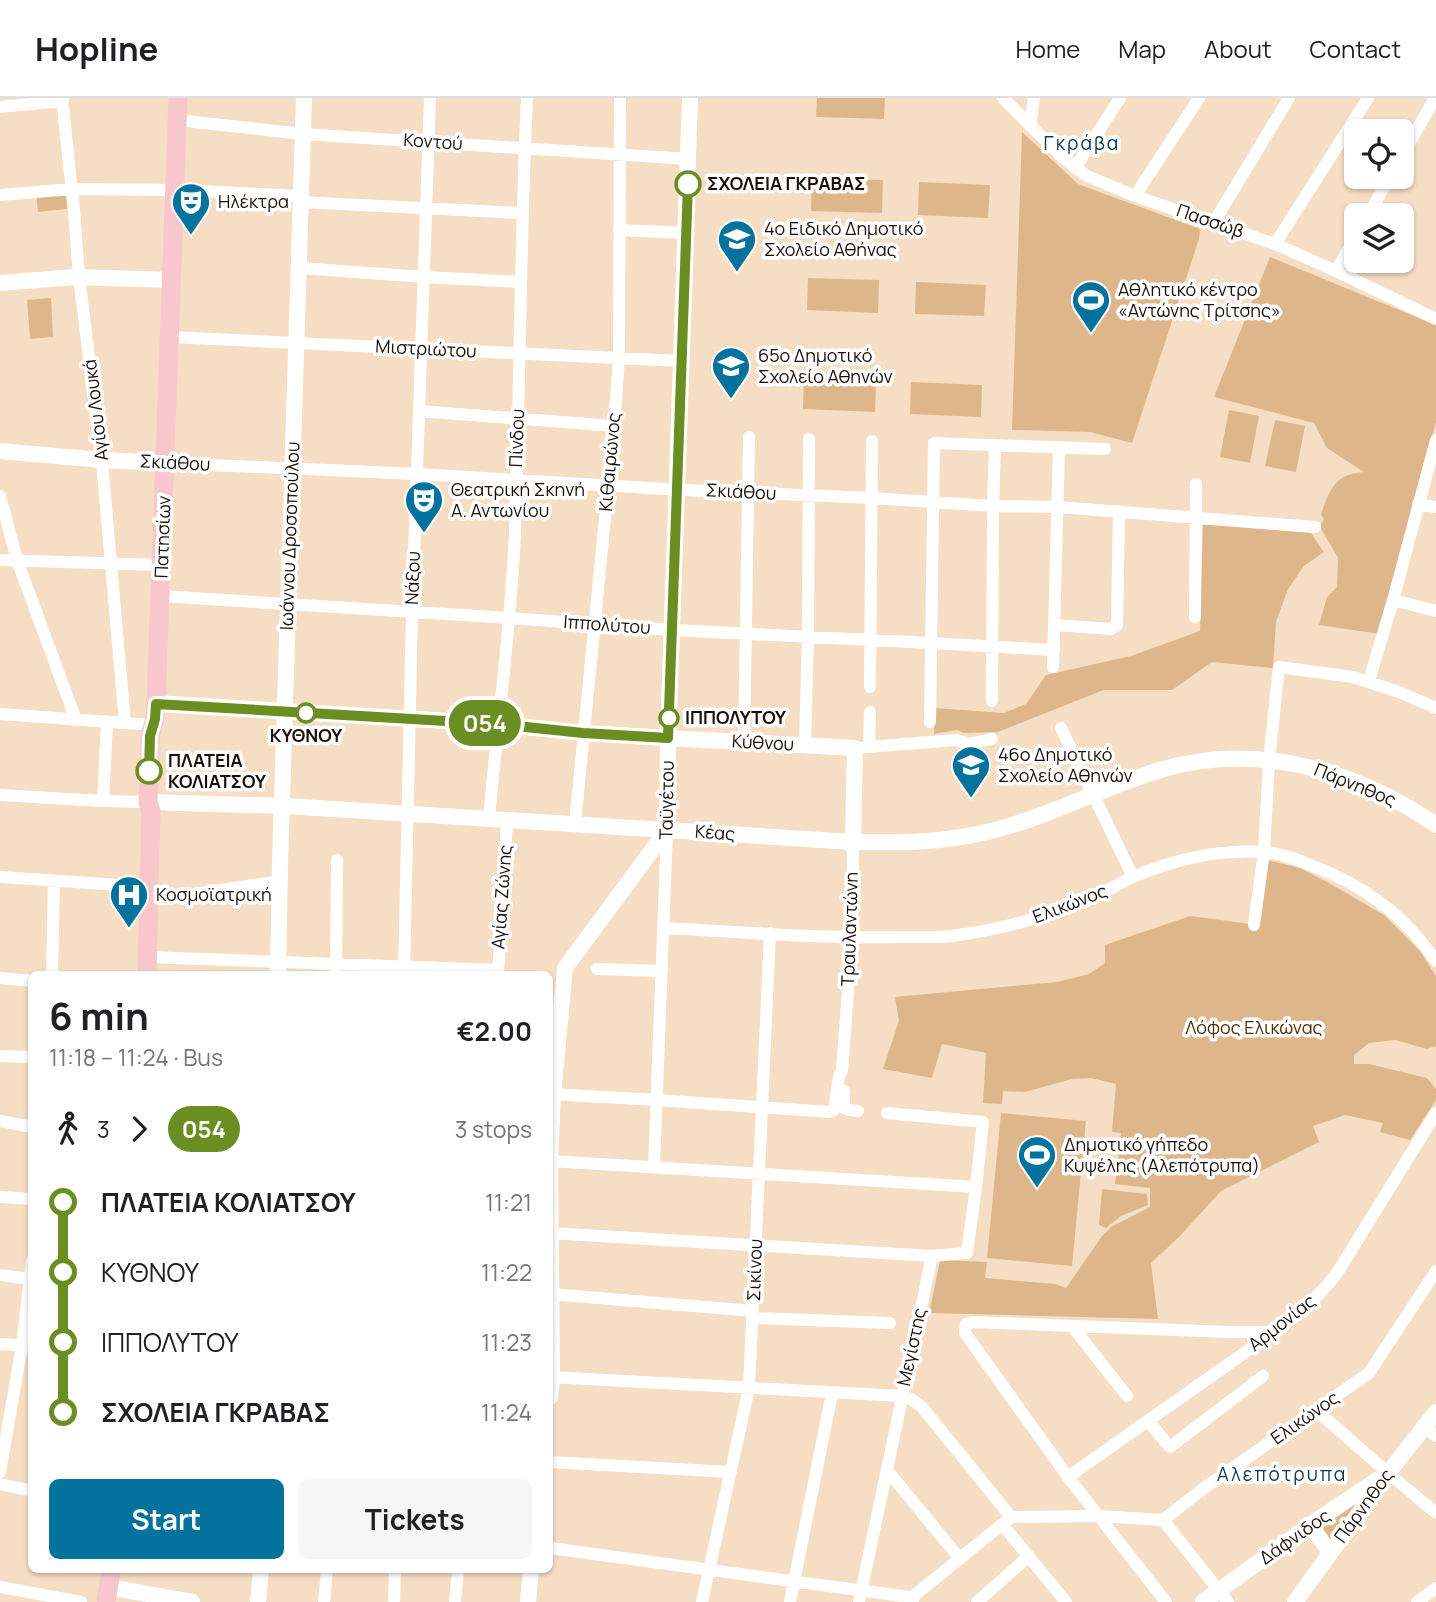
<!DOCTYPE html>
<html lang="en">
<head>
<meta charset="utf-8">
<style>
  body { margin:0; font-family:Manrope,sans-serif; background:#f6f6f6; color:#202124; height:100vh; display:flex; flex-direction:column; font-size:26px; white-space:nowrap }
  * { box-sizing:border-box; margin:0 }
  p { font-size:23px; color:#757577 }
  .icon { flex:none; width:38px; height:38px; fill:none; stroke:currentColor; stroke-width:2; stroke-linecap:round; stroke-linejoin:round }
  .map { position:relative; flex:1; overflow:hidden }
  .side { position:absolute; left:28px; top:873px; width:525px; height:602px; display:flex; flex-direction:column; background:#fff; border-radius:10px; box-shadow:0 2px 5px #0004 }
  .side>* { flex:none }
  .badge { padding:0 14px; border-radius:23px; font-size:24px; line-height:46px }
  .fabs { position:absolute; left:1344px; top:21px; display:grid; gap:14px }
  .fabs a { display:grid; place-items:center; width:70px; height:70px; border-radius:10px; background:#fff; box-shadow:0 2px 5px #0004; font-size:35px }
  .map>.badge { position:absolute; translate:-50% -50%; box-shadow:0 0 0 4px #fff }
  .legs { display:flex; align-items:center; gap:10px; height:77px; padding:0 21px; font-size:23px }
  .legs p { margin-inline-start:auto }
  .head { display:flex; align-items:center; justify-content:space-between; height:119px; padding:0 21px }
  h1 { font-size:38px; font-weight:700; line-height:52px }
  .primary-button { display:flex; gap:14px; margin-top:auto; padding:14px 21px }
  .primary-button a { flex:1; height:80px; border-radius:10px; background:#03739e; color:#fff; font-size:28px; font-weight:700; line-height:80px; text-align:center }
  .primary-button a+a { background:#f6f6f6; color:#202124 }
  ul { padding:0 21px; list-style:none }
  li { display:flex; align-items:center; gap:24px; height:70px; font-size:26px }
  li i { display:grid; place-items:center; width:10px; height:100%; margin:0 9px; background:currentColor }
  li i::after { content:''; width:18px; height:18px; margin:-9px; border:5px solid; border-radius:50%; background:#fff }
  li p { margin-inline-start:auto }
  li:first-child i { background:linear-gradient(#0000 50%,currentColor 0) }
  li:last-child i { background:linear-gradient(currentColor 50%,#0000 0) }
  header { display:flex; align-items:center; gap:42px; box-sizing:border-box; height:98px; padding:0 35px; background:#fff; border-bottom:2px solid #e0e0e0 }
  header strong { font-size:33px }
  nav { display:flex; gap:38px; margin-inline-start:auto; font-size:24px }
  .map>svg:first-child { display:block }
  .green { fill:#ddb78b }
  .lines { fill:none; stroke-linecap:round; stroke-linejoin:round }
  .minor { stroke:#fff; stroke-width:12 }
  .tertiary { stroke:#fff; stroke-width:16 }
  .primary { stroke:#f7c7cd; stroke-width:19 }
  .line-1-casing { stroke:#fff; stroke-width:16 }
  .line-1 { stroke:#6b8e23; stroke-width:10 }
  .stop-1-dot { fill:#fff; stroke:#6b8e23; stroke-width:3.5 }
  .labels { text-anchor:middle; stroke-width:7; stroke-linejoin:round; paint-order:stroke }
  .street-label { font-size:18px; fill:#170f07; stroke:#fff }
  .stop-label { font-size:18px; font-weight:bold; fill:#170f07; stroke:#fff; text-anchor:start }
  .poi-label { font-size:18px; fill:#170f07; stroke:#fff; text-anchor:start }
  .park-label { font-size:18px; fill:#4f3105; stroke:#fff }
  .neighbourhood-label { font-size:19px; letter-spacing:2px; fill:#0d3a4f; stroke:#fff }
</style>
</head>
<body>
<header>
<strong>Hopline</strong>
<nav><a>Home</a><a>Map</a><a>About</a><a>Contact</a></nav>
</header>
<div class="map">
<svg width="1436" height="1504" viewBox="0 0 1436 1504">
  <rect width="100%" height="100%" fill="#f6dec4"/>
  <path class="green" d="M817,0h68l-1,21 -68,-2z
    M1022,34l56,52 122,45 -1,10 -67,204 -42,-11 -78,-2z
    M812,80l71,2 -1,33 -71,-2z
    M919,84l71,3 -2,33 -70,-3z
    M66,93l1,18 -29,3 -2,-19z
    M1270,159l166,68v97l-56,212 -61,-9 8,-28 10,-10 1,-29 -18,-31 4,-8 -3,-5c9,-25 14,-40 43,-42l-37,-24 -13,-25 -100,-26z
    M808,180l71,2 -1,33 -71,-3z
    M916,184l70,3 -2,31 -69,-2z
    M51,200l2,39 -23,2 -3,-39z
    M804,281l72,2 -1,31 -72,-3z
    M911,284l71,3 -1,32 -71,-3z
    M1229,312l30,6 -9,47 -30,-6z
    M1275,322l30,6 -9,46 -31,-6z
    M1203,426l108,9 13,19 -20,14 -16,23 -12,33 -3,46 -61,-6 -40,28h-68l-106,42 -34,1 -7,-3 -23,4 1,-26 69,5 22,-9 20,-29 85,-19 69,-25z
    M1257,763h14l29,7 27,14 57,33 36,36 16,25v70l-9,3 -32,-9 -26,3 -15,12v9h15l58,14 9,11v11l-26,40 -30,-8 3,-9 -38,-8 -32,11 6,16 -98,49 -41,45 -29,27 7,56 -229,-6 11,-52 3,-1 44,2 -2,16 70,6 11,4 36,-52 9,-9 39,-20v-19l-35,-4 6,-51 -9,-1 4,-48 -25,-6 -19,1 -47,13 -22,-1 -1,13 -19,-1 3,-50 -44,-9 -10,34 -49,-9 16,-48 -4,-24 162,-15 32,-8 16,-11v-18l85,-29 61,8z
    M1001,1015l85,8 -14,145 -85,-8z
    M1102,1091l45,5 1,11 -27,11 -15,12 -7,-3z
    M1362,1402l-34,46 -14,-19z"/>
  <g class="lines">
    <path class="minor" d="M62,0l12,112 5,67 23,185 23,261
      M1003,0l60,60 24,18 48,20 140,48 61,27 100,48
      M0,9l63,-6
      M177,22l126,14 386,25
      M1030,28l4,-28
      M1402,58l33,-58
      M1075,70l45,-70
      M0,97l72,-6 103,1 126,6
      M1135,98l64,-98
      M301,104l221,11
      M1368,117l22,-38
      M1214,124l75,-124
      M619,132l67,3
      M1275,146l93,-146
      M299,170l125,9 97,5
      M1336,173l20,-35
      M170,239l511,24
      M419,313l195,15
      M166,365l251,11 266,16 188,8 122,8 65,1 257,20
      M0,398l17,64 59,160
      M1418,406l18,3
      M0,462l162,5
      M160,498l350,22 162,12 259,13 123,7
      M1393,502l43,11
      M1195,519l1,-133
      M1055,527l56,4 6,-4 2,-114
      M1053,569l6,-220
      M1369,583l24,-81 43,-160
      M870,589l2,-246
      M992,603l1,-195 2,-61
      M0,616l153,11
      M930,624l4,-279 171,6
      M1061,630l72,149
      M744,644l5,-305
      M805,647l3,-109 1,-197
      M869,649l1,-35
      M855,650l101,-8 12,4 24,-5
      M0,697l103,6 45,1
      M103,703l4,-79
      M489,721c8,-96 22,-190 26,-286 5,-145 5,-290 12,-435
      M575,726l39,-398 5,-68 1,-260
      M0,779l149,10
      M149,803l131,-20
      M1254,827l10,-73 5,-92 10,-93 74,10 46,15 37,16
      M663,830c79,4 158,11 238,9 19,0 39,1 58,-2 43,-6 86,-18 127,-34 16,-7 31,-17 47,-24 40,-17 85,-28 129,-25 23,1 49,13 70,22 45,21 76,47 104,87
      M148,859l350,13
      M597,871l65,2
      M52,877l2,-94
      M336,877l1,-115
      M404,877l8,-363 18,-514
      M498,877l9,-155
      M0,880l32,3
      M0,958l32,1
      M844,993v17l5,2 9,1
      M550,996l107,6 172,12 5,-2 5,-33 3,-7 10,-131 1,-97
      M0,1023l32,6
      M550,1063l426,26
      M654,1069l13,-337
      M0,1099l32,2
      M550,1135l382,23 35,-3 9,-66 7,-65 -96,-9
      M0,1177l29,4
      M550,1196l203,17
      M753,1220l137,5
      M1072,1228l55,70
      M0,1246l32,2
      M550,1279l352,19 9,3 11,8 89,110
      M1316,1312l72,63 48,40
      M1148,1323l22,26 93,-71
      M1425,1329l11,9
      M550,1364l180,10
      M887,1372l73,89
      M0,1374l22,-126 10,-86
      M1068,1379c54,-38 108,-76 162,-114 38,-27 83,-55 109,-93l97,-157
      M0,1386l32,7
      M1011,1419l87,-1 65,4 41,-32 165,-115 67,-102
      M1163,1422l65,82
      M1002,1426l64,78
      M550,1450l359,49 4,5
      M0,1489l81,15
      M910,1501l101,-82
      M455,1503l3,-31
      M324,1504l3,-32
      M394,1504l1,-32
      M702,1504l47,-214 21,-455
      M790,1504l42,-209
      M859,1504l73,-346
      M977,1504l52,-46
      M1166,1504l-98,-125 -103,-144 1,-9 8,-2 254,10h45
      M1417,1504l19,-14"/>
    <path class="tertiary" d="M0,185l74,-6 98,3
      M0,353l101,9 65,3
      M156,605l341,21 86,9 85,5 187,10 -2,94
      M148,704l138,4 567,36c51,1 92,1 142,-12 57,-15 109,-43 165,-60 95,-29 196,0 276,55
      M667,732l1,-92 22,-640
      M278,877l2,-112 24,-765
      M550,1299l2,-20 -2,-216 3,-67 12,-126 102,-138
      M1310,1427l20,27
      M108,1489l84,15
      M258,1504l3,-32
      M528,1504l3,-32
      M1203,1504l107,-77 67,-45
      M1295,1504l93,-129 48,-61"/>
    <path class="primary" d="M147,877l4,-164 -3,-9 2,-66 5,-17 1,-16 22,-605
      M106,1504l5,-32"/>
  </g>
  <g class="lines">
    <g class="line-1-casing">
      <path id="line-1" d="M149,673l1,-35 5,-17 1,-15 341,20 86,9 85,5 20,-554"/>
    </g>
    <use href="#line-1" class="line-1"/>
  </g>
  <defs>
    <g id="theatre-pin" transform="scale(2.0125)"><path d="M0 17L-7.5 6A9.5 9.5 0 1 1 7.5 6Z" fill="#03739e" stroke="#fff"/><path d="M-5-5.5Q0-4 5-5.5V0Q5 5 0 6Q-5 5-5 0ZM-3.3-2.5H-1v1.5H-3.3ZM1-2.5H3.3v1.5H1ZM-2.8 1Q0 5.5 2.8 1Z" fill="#fff"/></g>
    <g id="school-pin" transform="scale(2.0125)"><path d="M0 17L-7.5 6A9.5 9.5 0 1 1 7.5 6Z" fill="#03739e" stroke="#fff"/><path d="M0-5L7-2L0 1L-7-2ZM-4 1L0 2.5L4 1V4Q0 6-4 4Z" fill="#fff"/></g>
    <g id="stadium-pin" transform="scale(2.0125)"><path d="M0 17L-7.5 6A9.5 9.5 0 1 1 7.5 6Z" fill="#03739e" stroke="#fff"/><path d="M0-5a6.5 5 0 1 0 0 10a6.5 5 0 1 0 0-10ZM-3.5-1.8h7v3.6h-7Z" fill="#fff"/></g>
    <g id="hospital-pin" transform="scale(2.0125)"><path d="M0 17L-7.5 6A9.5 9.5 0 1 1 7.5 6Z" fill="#03739e" stroke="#fff"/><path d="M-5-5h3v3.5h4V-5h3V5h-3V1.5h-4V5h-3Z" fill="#fff"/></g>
  </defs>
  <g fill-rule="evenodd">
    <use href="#theatre-pin" x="191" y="104"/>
    <use href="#school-pin" x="737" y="141"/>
    <use href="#stadium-pin" x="1091" y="202"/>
    <use href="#school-pin" x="731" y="268"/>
    <use href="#theatre-pin" x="424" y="402"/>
    <use href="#school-pin" x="971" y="667"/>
    <use href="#hospital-pin" x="129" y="797"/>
    <use href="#stadium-pin" x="1037" y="1057"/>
  </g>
  <g class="stop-1-dot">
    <circle cx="688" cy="86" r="12"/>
    <circle cx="306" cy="615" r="9"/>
    <circle cx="669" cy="620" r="9"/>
    <circle cx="149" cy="673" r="12"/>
  </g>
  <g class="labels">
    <g class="street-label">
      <text transform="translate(433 44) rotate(4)" y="6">Κοντού</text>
      <text transform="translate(1210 123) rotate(19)" y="6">Πασσώβ</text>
      <text transform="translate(426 251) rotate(3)" y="6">Μιστριώτου</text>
      <text transform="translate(96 312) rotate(-97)" y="6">Αγίου Λουκά</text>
      <text transform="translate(517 340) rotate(-88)" y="6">Πίνδου</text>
      <text transform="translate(610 364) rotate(-85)" y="6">Κιθαιρώνος</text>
      <text transform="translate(175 365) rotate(3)" y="6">Σκιάθου</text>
      <text transform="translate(741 394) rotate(3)" y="6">Σκιάθου</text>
      <text transform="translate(290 438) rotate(-88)" y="6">Ιωάννου Δροσοπούλου</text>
      <text transform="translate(163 439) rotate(-88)" y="6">Πατησίων</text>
      <text transform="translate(413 480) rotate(-88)" y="6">Νάξου</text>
      <text transform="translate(607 527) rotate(4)" y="6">Ιππολύτου</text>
      <text transform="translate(763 645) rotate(3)" y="6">Κύθνου</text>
      <text transform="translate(1355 687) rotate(22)" y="6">Πάρνηθος</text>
      <text transform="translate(667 702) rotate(-89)" y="6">Ταϋγέτου</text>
      <text transform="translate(715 735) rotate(4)" y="6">Κέας</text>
      <text transform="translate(502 799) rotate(-86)" y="6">Αγίας Ζώνης</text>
      <text transform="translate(1070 806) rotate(-21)" y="6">Ελικώνος</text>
      <text transform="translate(850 831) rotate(-88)" y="6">Τραυλαντώνη</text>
      <text transform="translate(755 1172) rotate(-88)" y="6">Σικίνου</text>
      <text transform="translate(1282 1225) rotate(-38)" y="6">Αρμονίας</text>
      <text transform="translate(912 1249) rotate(-78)" y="6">Μεγίστης</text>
      <text transform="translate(1305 1320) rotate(-35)" y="6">Ελικώνος</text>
      <text transform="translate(1364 1408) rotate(-54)" y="6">Πάρνηθος</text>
      <text transform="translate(1295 1439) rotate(-35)" y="6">Δάφνιδος</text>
    </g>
    <g class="stop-label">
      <text x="707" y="92">ΣΧΟΛΕΙΑ ΓΚΡΑΒΑΣ</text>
      <text x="685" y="626">ΙΠΠΟΛΥΤΟΥ</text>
      <text x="306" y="644" text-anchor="middle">ΚΥΘΝΟΥ</text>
      <text x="168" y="669">ΠΛΑΤΕΙΑ<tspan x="168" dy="21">ΚΟΛΙΑΤΣΟΥ</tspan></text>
    </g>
    <g class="poi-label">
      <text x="218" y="110">Ηλέκτρα</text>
      <text x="764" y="137">4ο Ειδικό Δημοτικό<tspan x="764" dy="21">Σχολείο Αθήνας</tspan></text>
      <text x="1118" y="198">Αθλητικό κέντρο<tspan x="1118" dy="21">«Αντώνης Τρίτσης»</tspan></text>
      <text x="758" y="264">65ο Δημοτικό<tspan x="758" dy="21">Σχολείο Αθηνών</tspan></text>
      <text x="451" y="398">Θεατρική Σκηνή<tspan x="451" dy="21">Α. Αντωνίου</tspan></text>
      <text x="998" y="663">46ο Δημοτικό<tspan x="998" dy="21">Σχολείο Αθηνών</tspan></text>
      <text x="156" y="803">Κοσμοϊατρική</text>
      <text x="1064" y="1053">Δημοτικό γήπεδο<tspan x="1064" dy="21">Κυψέλης (Αλεπότρυπα)</tspan></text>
    </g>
    <g class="park-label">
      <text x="1254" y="936">Λόφος Ελικώνας</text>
    </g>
    <g class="neighbourhood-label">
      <text x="1082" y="52">Γκράβα</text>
      <text x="1282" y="1383">Αλεπότρυπα</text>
    </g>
  </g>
</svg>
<div class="fabs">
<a><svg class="icon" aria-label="locate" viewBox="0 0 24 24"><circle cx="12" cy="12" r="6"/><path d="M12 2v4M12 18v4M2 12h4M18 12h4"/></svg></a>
<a><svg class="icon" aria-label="layers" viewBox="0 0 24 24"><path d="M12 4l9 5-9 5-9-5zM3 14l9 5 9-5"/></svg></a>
</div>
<b class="badge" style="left:485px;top:625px;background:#6b8e23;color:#fff">054</b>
<section class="side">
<div class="head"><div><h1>6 min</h1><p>11:18 – 11:24 · Bus</p></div><b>€2.00</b></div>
<div class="legs"><svg class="icon" aria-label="walk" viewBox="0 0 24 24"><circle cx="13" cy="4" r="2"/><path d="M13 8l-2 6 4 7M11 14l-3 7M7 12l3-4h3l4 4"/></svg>3<svg class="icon" aria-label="forward" viewBox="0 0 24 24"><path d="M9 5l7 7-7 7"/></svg><b class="badge" style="background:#6b8e23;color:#fff">054</b><p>3 stops</p></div>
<ul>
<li><i style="color:#6b8e23"></i><b>ΠΛΑΤΕΙΑ ΚΟΛΙΑΤΣΟΥ</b><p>11:21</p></li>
<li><i style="color:#6b8e23"></i><span>ΚΥΘΝΟΥ</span><p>11:22</p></li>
<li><i style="color:#6b8e23"></i><span>ΙΠΠΟΛΥΤΟΥ</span><p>11:23</p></li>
<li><i style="color:#6b8e23"></i><b>ΣΧΟΛΕΙΑ ΓΚΡΑΒΑΣ</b><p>11:24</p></li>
</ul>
<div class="primary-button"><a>Start</a><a>Tickets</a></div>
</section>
</div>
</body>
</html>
